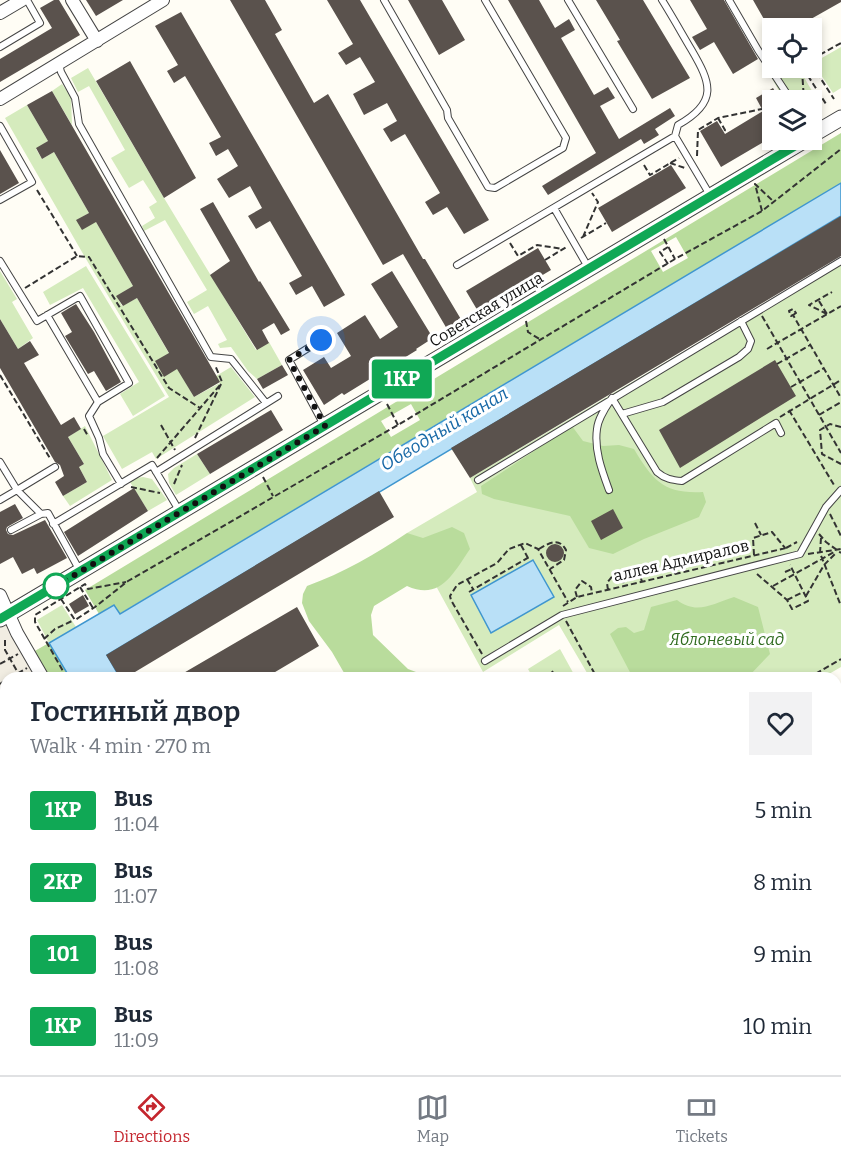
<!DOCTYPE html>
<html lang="en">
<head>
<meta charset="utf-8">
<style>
  body { margin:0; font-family:Bitter,serif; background:#f2f2f3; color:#1f2937; height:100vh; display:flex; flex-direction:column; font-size:22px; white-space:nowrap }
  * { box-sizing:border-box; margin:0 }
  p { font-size:20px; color:#747a83 }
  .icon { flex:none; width:33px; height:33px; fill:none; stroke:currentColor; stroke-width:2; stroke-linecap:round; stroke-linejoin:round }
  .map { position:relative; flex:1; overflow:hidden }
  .drawer { position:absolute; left:0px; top:672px; width:842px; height:404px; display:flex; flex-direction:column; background:#fff; border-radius:18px 18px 0 0; box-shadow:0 3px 9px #0003 }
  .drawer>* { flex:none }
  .badge { padding:0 12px; border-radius:4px; font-size:21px; line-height:39px }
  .controls { position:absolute; left:762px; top:18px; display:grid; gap:12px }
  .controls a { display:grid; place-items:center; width:60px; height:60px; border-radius:0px; background:#fff; box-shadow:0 3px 9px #0003; font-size:30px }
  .you { position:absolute; width:30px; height:30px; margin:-15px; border:4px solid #fff; border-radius:50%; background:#1a73e8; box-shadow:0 0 0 9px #1a73e833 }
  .map>.badge { position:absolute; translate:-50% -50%; box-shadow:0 0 0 3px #fff }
  .round { display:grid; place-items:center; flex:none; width:63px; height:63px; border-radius:0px; background:#f2f2f3 }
  .summary { display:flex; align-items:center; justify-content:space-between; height:102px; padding:0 30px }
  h1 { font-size:28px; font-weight:600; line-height:45px }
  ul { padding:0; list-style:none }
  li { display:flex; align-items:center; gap:18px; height:72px; padding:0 30px }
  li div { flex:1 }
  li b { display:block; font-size:22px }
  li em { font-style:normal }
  li .badge { min-width:66px; font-weight:700; text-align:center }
  .tab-bar { display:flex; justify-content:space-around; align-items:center; height:84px; border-top:2px solid #e0e1e3; background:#fff; font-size:16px; color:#747a83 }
  .tab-bar a { display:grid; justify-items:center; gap:3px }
  .tab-bar .active { color:#c4262e }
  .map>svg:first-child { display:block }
  .green { fill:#d5ebbd }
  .forest { fill:#b9dc9c; fill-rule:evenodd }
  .plaza { fill:#f1ede2 }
  .water { fill:#b9e0f7; stroke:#3f96cf; stroke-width:1.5 }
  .building { fill:#5a524d }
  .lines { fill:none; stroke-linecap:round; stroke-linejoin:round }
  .service-casing { stroke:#444; stroke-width:8 }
  .minor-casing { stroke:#444; stroke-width:14 }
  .tertiary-casing { stroke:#444; stroke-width:17 }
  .secondary-casing { stroke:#333; stroke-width:19 }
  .path { stroke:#333; stroke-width:2; stroke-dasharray:6 3; stroke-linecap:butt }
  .service { stroke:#fff; stroke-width:6 }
  .minor { stroke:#fff; stroke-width:12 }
  .tertiary { stroke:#fff; stroke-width:15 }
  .secondary { stroke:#fff6b0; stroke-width:16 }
  .line-casing { stroke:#fff; stroke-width:14 }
  .line { stroke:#10a855; stroke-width:9 }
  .walk { stroke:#111; stroke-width:6; stroke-dasharray:0 10.8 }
  .stop-dot { fill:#fff; stroke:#10a855; stroke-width:3 }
  .labels { text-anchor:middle; stroke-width:6; stroke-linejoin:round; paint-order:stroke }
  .street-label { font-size:16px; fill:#111; stroke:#fff }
  .park-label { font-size:16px; font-style:italic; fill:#2f6b1f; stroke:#fff }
  .water-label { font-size:18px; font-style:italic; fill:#1768a6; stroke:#fff }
</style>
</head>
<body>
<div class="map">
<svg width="841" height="1075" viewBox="0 0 841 1075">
  <rect width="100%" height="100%" fill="#fffdf5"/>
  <path class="green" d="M841,47v41l-8,5 -20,-30z
    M769,53l3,2v13h21l8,4 18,31 -7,6v-9h-28l-23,-41z
    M88,68l76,130 92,152 13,-8 13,23 -25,14 -9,-8 -17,-24 -11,1 -2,-4 9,-4 -19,-34 -14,8 -7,-12 20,-12 -42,-70 -21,11 -2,-5 13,-8 -6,-11 8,-5 -14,-22 -14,8 -18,-30 14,-8 -36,-64 -11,6 -7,-14z
    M62,84l9,13 1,28 -20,-34z
    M27,105l21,36 -12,8 6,10 12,-7 35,61 -12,7 19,2 37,64 -16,10 5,10 15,-8 57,99 26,-14 -4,-7 15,-9 24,30 -99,62 -4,-7 -30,17 -19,-33 66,-39 -83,-138 -81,-141z
    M841,258v409l-19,11h-232l-31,-53 -76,47 -76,-139 70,-41 -7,-14z
    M86,266l79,130 -32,20 -13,-22 19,-12 -56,-94 -33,17 -7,-13z
    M0,271l17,28 -5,3 21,36 -15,11 -18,-30z
    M85,426l27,54 -42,26 -7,-10 24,-14 -8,-15 5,-3 -16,-27z
    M197,454l13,20 -34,21 -7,-12 -1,-9 6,-6z
    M143,477l9,2 15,21 -19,11 -18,-29 7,-4z
    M62,605l14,22 -26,16 20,35h-20l-15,-27 14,-8 -12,-23z
    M560,649l16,29h-43l-5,-9z
    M841,685v44l-5,4v-44z"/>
  <path class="forest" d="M841,133v50l-722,431 -5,-9 -15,9 -14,-24zM676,237l12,21 -25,14 -12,-21zM411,404l9,16 -29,17 -10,-16z
    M572,426l11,15 20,5 16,-1 15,4c19,32 30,45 69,43l3,10 -7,15 -55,22 -31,15 -24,-6 -19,-32 -76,-17 -12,-5 -1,-8z
    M452,527l12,6 6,16c-17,25 -30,52 -63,37l-33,20 -3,9 2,20 35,34 24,9h-85l-15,-26 -23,-31 -7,-18 1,-9 4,-8c36,-13 69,-32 100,-53l16,5z
    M734,597l24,10 12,47 -22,23 -115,1 -23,-44 8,-6 8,-1 8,6 10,-3 7,-23 26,-7c20,15 35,4 57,-3z
    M49,643l21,35h-20l-15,-27z"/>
  <path class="plaza" d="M7,620l33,58h-34v185h-6v-239z"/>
  <path class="water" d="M841,183v33l-734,439 13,23h-50l-21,-35 65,-38 6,9z
    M533,560l21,37 -63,36 -20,-38z"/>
  <path class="building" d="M54,0h5l21,35 -80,47v-23l52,-31 -12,-20z
    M86,0h37l-27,16z
    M230,0h35l17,30 -7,4 39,69 14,-9 95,165h2l37,62 -15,8 -44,-75 -20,11z
    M327,0h33l129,220 -25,14 -17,-27 -14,8 -8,-13 15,-9 -35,-59 -14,8 -8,-13 14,-8 -10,-18 -23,12 -11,-21 22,-12 -15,-25 -14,8 -8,-12 15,-9z
    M408,0h34l23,40 -26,15z
    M508,0h31l16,28 14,-9 6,11 -14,8 33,57 14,-8 7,11 -15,8 19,33 51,-31 5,8 -20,13 4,6 -15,9 -3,-5 -93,56 -6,-9 54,-33z
    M596,0h47l47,78 -38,21 -35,-58 3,-1z
    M690,0h34l34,59 -25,15 -19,-32 -14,8 -8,-13 15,-8z
    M753,0h88v2l-46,26h-26z
    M181,12l164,283 -21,12 -12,-21 -16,9 -7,-12 13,-7 -32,-55 -14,8 -8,-13 14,-8 -12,-22 -21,12 -12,-19 21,-13 -10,-17 -12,7 -7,-13 12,-6 -36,-61 -11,7 -7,-12 11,-6 -23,-39z
    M130,61l66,117 -32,20 -68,-117z
    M773,88l7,12h-8v37l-51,30 -21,-36 17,-10 8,13 38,-23 -7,-13z
    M52,91l168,291 -26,15 -17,-28 -13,8 -9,-16 14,-8 -32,-55 -14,8 -7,-10 17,-10 -37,-64 -14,8 -6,-10 13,-7 -35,-61 -12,7 -6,-11 12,-7 -21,-36z
    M0,150l19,33 -19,11z
    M671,165l15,23 -74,44 -14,-24z
    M213,202l46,80 1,-1 30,49 -9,5 -7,-12 -12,7 7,13 -12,7 -47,-75 20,-14 -30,-52z
    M841,216v40l-371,222 -19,-30z
    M538,248l13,22 -72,43 -13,-22z
    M392,271l41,67 -17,11 1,1 -73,45 -2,-2 -18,12 -21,-35 21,-13 7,11 20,-12 -14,-23 28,-18 15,24 18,-12 -27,-43z
    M76,304l18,28 27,50 -15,9 -12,-20 -6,3 -23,-38 7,-4 -11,-19z
    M0,319l18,30 12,-8 9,14 -15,8 37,62 13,-8 7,12 -13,8 16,27 -5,3 8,15 -24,14 -8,-14 9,-6 -4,-11 -5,-3 -55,-94z
    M775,360l21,36 -116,72 -21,-38z
    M282,365l6,10 -25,14 -6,-10z
    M271,410l12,20 -73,44 -13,-20z
    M134,488l14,23 -70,45 -14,-24z
    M379,491l15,26 -269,161h-5l-14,-23z
    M15,504l8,14 -16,9 -1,3 2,4 5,1 32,-15 22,38 -30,16 -3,-6 -12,6 -9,-17 -13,7v-52z
    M613,509l10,19 -22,12 -10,-19z
    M546 553a9 9 0 1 1 18 0a9 9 0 1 1-18 0Z
    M83,595l6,11 -14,8 -6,-10z
    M297,607l22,39 -54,32h-90z"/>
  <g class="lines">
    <g class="service-casing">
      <path id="service" d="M384,0l63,110 1,8 40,69 7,1 68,-40 3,-10 -81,-138
        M568,0l65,109
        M729,0l29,50 33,50
        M0,47l40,-24 -13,-23
        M59,64l2,8 14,26 4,26 132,233 20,2 35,44
        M0,126l32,56 -32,18
        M675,136l35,59
        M554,208l34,59
        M0,261l37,60 43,-25 49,87 -31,19 -51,-87
        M457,265l218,-129 3,-11c41,-23 33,-42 13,-76 -10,-17 -19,-33 -29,-49
        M321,340l-32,20 35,65
        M98,402l-9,14 10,22 4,16 18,30
        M622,414l41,-12 76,-45 9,-8 3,-8 -10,-20
        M0,462l17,28 38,-23
        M156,472l122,-76
        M478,480l363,-219
        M609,490c-7,-19 -15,-40 -12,-61 1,-11 9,-22 15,-31l45,74c8,7 15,8 25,9l94,-58 5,10
        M0,500l17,-10 24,24 7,-1 32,58
        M53,524l99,-59 28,47
        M11,530l30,-16
        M485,661l77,-46 238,-61 26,-47 15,-17
        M836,789l5,-4
        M836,830l5,3
        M0,971l6,-4
        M0,1027l6,-3
        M39,1070l4,5
        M47,1075l10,-5
        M122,1075l10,-5"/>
    </g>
    <g class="minor-casing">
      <path id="minor" d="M72,0l25,41
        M0,13l22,-13
        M0,99l163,-99
        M0,595l17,38 26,45
        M274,1070l3,5
        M234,1075l9,-5"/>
    </g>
    <g class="tertiary-casing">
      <path id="tertiary" d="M812,135l29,-17
        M0,619l805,-479"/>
    </g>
    <g class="secondary-casing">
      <path id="secondary" d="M0,868l6,10
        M0,887l6,10
        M107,1070l3,5"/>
    </g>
    <path class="path" d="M812,59l29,-16
      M812,65l22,34
      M803,68l23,36
      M802,70l2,30
      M718,118l7,12 -1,2
      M697,156l1,-26 20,-12 44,-9
      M670,163l15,5
      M644,165l6,10 29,-17
      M37,190l40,66
      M762,211l-7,-27 19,18
      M583,237l15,-35 -6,-9
      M581,238l25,-15
      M664,239l11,20
      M510,243l8,13 19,-11 26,4
      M545,260l23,-14
      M668,264l-8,-12 8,-5
      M25,288l52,-32 12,1 80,131 31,20
      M819,301l8,13
      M827,314l-18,-9 23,-13
      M793,315l3,-2 -3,-4 -4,2 2,5 2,-1 48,83
      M762,316l79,137
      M526,321l2,11 13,8
      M767,349l74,-43
      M777,364l33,-19
      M0,375l51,85
      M791,387l33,-19
      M387,404l11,21
      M789,410l45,75
      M819,415l22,-13
      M780,417l61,-37
      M161,425l14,25
      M841,427l-11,-3 -10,6 2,24 19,10
      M84,429l4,7
      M195,438l27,-56 -7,-17
      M157,458l63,-73
      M263,477l10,19
      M174,484l8,-19
      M131,487l29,6
      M830,514l11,22
      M755,523l6,12
      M819,534l7,8 15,11
      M821,538l-1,15 21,53
      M521,545l7,13
      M786,548l11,-6
      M539,549c10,-6 20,-12 27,1l-2,10 -14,9
      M808,554l33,-5
      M754,555l-1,-17 19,-6 13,16
      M708,566l-2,-7 7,-9 9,5 2,7
      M785,572l7,-3
      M675,574l-2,-8 7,-8 9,4 1,7
      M757,574l30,26 5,9 16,-8 -18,-36
      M467,579l6,10
      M642,582l-2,-7 7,-9 10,5 1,7
      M773,586l63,-35
      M80,587l13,21
      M608,590l-1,-7 7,-9 9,5 1,7
      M469,592l62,-36
      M806,596l18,-31 11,-11
      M577,597l-2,-7 7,-9 9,6 1,6
      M61,599l14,21 20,-13 33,-26 270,-156 277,-166 87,-48 79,-62
      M787,600l16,-8
      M563,606l14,-9 209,-49
      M566,621l31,57
      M44,639l11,-10 19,-9
      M5,640v10l16,28
      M482,654l-31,-54 -1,-4 7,-11 40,-22 12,-14 16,-6 13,6 30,53
      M0,664l18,-10
      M552,671l4,7
      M10,678l17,-10
      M67,678l-32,-56v-7l50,-31 3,5 38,-7
      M808,678l33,-19
      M0,684l6,-4
      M0,705l6,9 -6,4
      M836,706l5,-4
      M0,731l6,10
      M0,740l6,-4
      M0,769l6,3
      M4,848l2,-5
      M836,866l5,5
      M293,1070l4,5
      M769,1070l3,5
      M804,1070l3,5
      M253,1074l7,-4
      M207,1075l10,-5"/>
    <use href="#service" class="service"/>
    <use href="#minor" class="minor"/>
    <use href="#tertiary" class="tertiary"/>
    <use href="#secondary" class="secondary"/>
  </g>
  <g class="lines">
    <g class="line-casing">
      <path id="line" d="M0,619l805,-479"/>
    </g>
    <use href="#line" class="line"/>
    <path class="walk" d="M56,586l269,-160 -36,-66 32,-20"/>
  </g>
  <circle class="stop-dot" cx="56" cy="586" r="12"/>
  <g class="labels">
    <g class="street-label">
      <text transform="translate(486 309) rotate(-31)" y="6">Советская улица</text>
      <text transform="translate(681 560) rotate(-13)" y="6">аллея Адмиралов</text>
    </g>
    <g class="park-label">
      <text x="727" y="645">Яблоневый сад</text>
    </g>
    <g class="water-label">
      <text transform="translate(444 429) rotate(-31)" y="6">Обводный канал</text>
    </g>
  </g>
</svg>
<div class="controls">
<a><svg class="icon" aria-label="locate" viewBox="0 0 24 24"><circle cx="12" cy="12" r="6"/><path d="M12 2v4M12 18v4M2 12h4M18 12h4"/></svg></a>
<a><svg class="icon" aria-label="layers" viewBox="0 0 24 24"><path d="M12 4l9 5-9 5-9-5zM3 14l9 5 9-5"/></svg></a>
</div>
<div class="you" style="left:321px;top:340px"></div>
<b class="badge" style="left:402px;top:379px;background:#10a855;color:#fff">1КР</b>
<section class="drawer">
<div class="summary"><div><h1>Гостиный двор</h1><p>Walk · 4 min · 270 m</p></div><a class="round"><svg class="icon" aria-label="heart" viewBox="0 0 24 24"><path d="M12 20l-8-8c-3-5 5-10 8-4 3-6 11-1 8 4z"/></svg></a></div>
<ul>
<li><span class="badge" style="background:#10a855;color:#fff">1КР</span><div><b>Bus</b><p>11:04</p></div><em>5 min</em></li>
<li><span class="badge" style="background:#10a855;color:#fff">2КР</span><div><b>Bus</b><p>11:07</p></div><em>8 min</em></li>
<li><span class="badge" style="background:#10a855;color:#fff">101</span><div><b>Bus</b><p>11:08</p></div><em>9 min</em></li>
<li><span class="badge" style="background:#10a855;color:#fff">1КР</span><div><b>Bus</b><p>11:09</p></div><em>10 min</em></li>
</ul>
</section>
</div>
<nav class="tab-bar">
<a class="active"><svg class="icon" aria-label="directions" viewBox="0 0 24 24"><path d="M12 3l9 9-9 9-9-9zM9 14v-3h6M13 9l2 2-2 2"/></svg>Directions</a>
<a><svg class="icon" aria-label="map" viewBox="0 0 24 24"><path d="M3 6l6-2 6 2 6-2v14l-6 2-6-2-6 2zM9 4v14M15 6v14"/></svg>Map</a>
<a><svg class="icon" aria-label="tickets" viewBox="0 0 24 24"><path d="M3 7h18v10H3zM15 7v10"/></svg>Tickets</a>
</nav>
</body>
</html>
